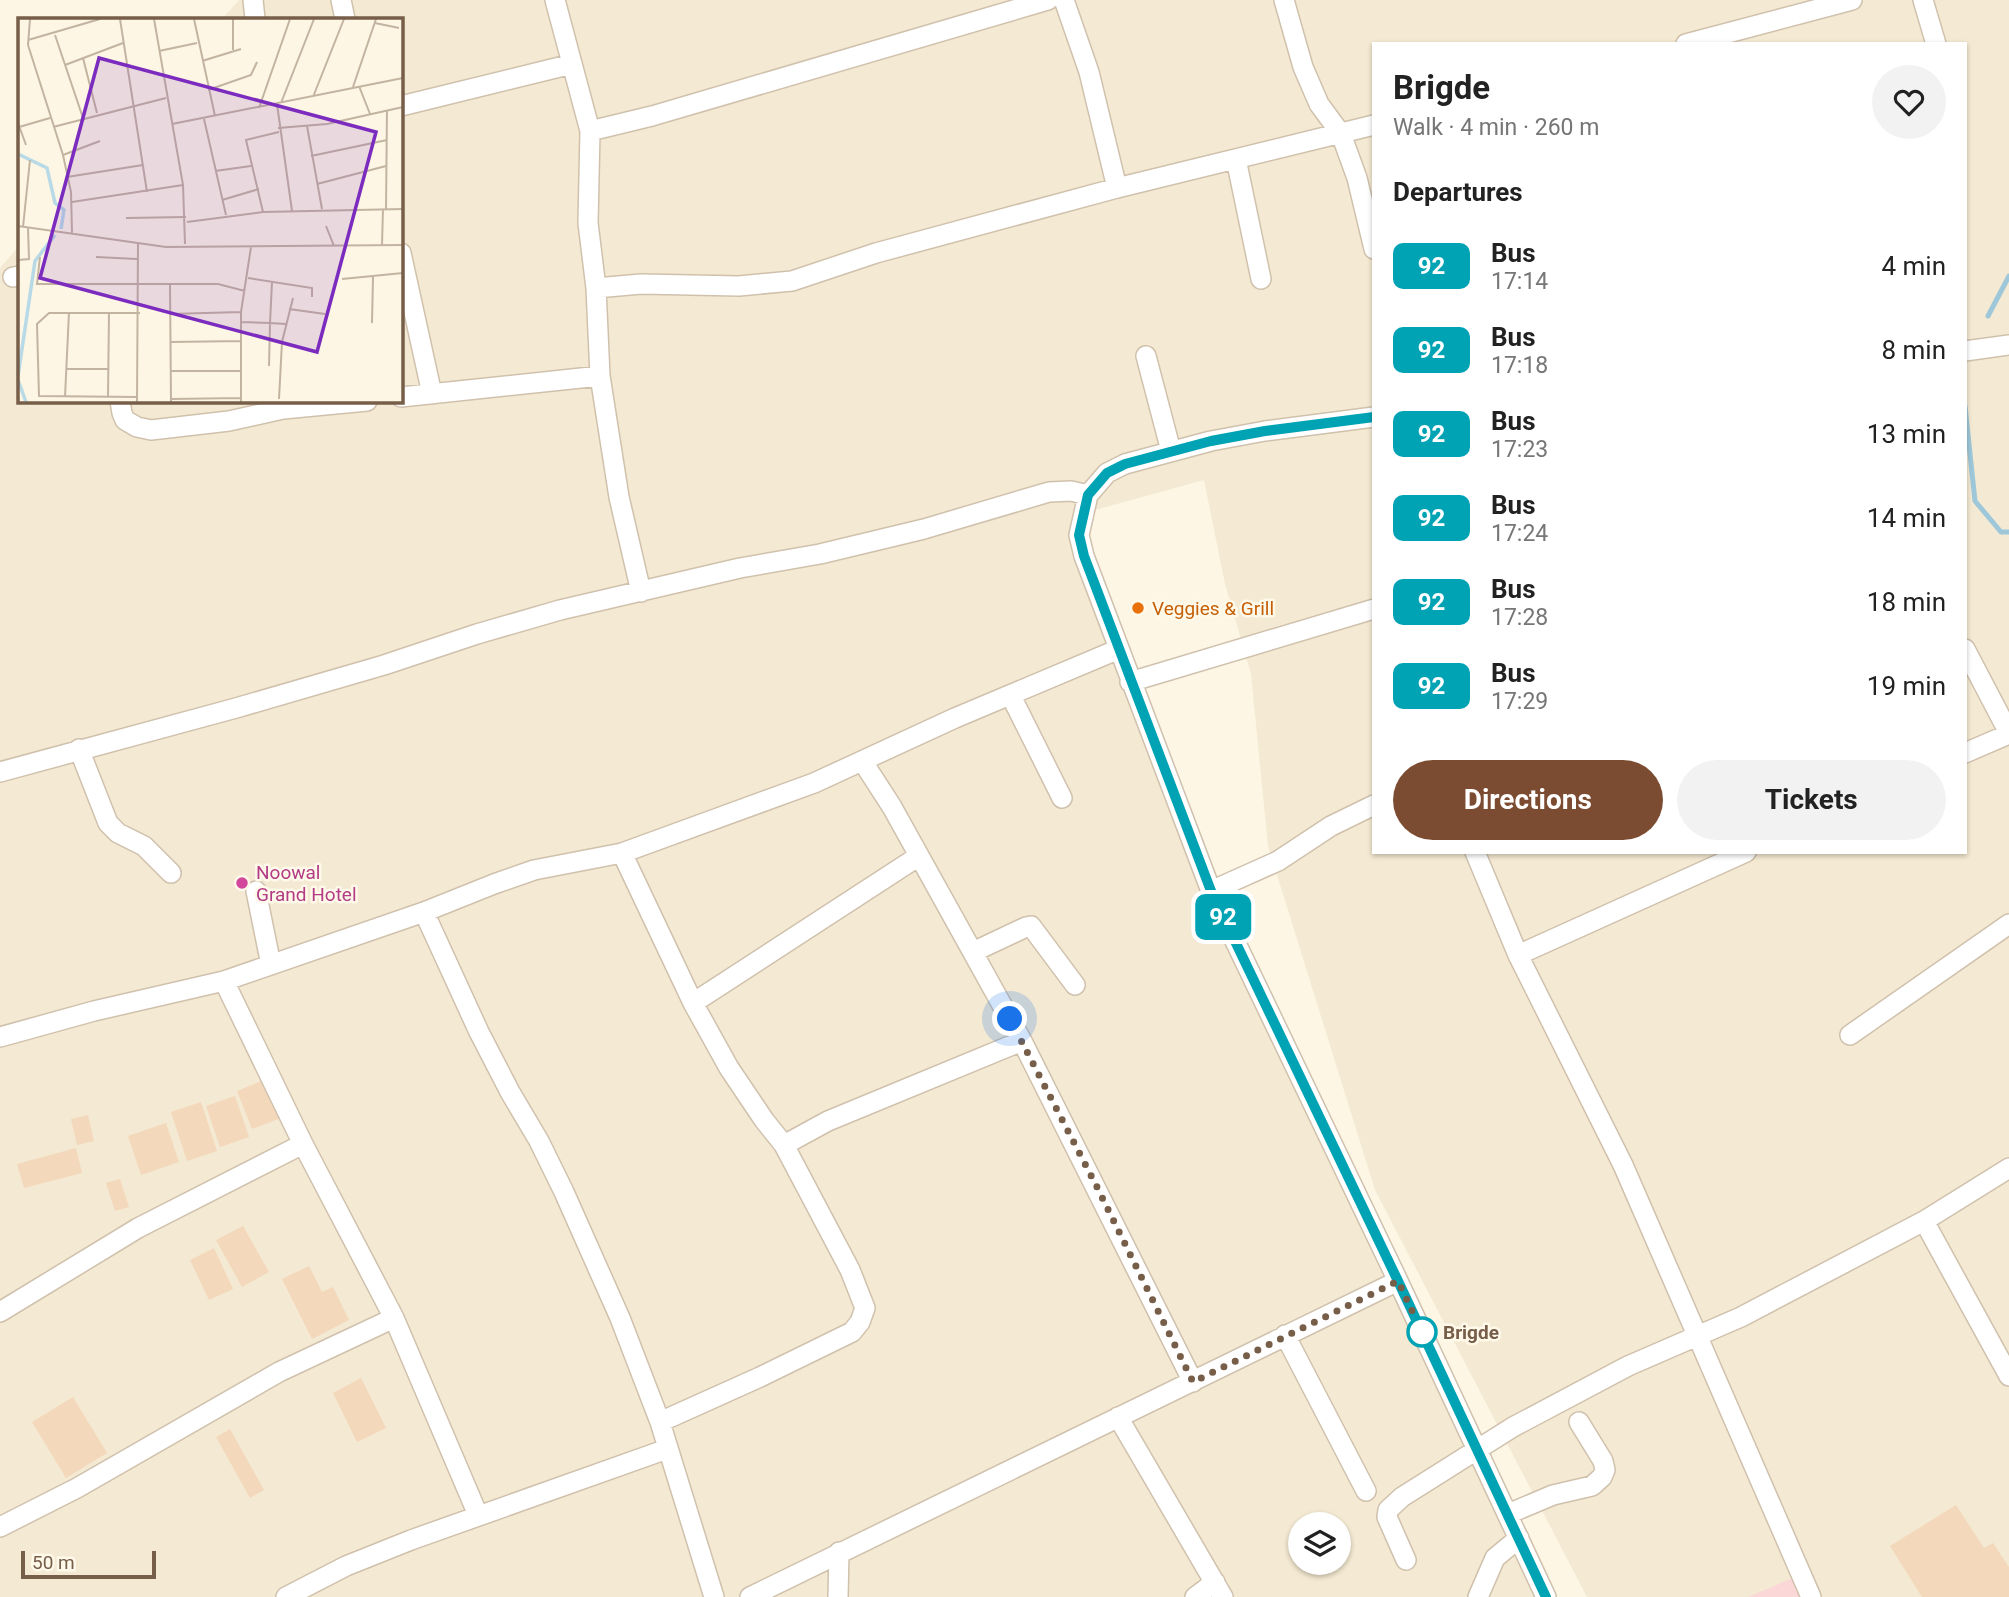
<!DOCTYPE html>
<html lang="en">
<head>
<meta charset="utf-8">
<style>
  body { margin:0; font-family:Roboto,sans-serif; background:#f2f2f2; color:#222; height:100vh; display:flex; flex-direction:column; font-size:26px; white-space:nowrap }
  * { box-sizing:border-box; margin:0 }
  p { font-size:23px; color:#767676 }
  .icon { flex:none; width:38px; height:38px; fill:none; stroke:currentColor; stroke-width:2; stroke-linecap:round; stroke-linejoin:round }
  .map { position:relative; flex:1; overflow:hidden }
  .sheet { position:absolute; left:1372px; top:42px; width:595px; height:812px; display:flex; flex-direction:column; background:#fff; border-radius:0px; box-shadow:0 2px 5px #0004 }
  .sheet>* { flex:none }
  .badge { padding:0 14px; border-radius:10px; font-size:24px; line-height:46px }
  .tools { position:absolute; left:1288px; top:1512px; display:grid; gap:14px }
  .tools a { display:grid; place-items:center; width:63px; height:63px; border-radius:50%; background:#fff; box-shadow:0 2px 5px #0004; font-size:35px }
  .scale { position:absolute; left:21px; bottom:18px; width:135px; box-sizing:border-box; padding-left:7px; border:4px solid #765e49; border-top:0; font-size:19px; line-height:24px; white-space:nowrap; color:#765e49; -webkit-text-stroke:5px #fff9ea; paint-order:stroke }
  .you { position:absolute; width:35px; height:35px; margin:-18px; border:5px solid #fff; border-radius:50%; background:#1a73e8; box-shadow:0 0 0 10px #1a73e833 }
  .map>.badge { position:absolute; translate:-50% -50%; box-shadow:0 0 0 4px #fff }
  h2 { padding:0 21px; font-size:26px; line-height:63px }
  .round { display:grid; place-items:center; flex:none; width:74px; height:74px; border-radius:37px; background:#f2f2f2 }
  .overview { display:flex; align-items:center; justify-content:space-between; height:119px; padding:0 21px }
  h1 { font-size:33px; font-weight:700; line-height:52px }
  .button { display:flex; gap:14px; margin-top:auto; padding:14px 21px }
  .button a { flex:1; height:80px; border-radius:42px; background:#7c4c32; color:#fff; font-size:28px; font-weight:700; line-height:80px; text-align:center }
  .button a+a { background:#f2f2f2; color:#222 }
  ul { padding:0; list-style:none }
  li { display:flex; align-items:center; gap:21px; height:84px; padding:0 21px }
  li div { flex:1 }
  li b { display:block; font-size:26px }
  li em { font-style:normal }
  li .badge { min-width:77px; font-weight:700; text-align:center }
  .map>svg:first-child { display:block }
  .residential { fill:#f4e9d2; fill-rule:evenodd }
  .medical { fill:#fbd7d7 }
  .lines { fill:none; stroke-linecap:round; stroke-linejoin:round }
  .stream { stroke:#9ec8d9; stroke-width:5 }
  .building { fill:#f3d8bb }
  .minor-casing { stroke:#d0c1ad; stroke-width:22 }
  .minor { stroke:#fff; stroke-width:19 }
  .line-casing { stroke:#fff; stroke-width:16 }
  .line { stroke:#00a3b4; stroke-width:10 }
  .walk { stroke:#765e49; stroke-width:7; stroke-dasharray:0 12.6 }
  .food-dot { fill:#e8710a; stroke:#fff9ea; stroke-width:2.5 }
  .hotel-dot { fill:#d1479c; stroke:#fff9ea; stroke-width:2.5 }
  .stop-dot { fill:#fff; stroke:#00a3b4; stroke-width:3.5 }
  .labels { text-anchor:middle; stroke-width:5; stroke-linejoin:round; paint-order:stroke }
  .food-label { font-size:19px; fill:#c56008; stroke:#fff9ea; text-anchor:start }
  .hotel-label { font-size:19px; fill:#b23c85; stroke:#fff9ea; text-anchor:start }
  .stop-label { font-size:19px; font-weight:bold; fill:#765e49; stroke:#fff9ea; text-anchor:start }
  .inset-river { fill:none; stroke:#b8dae7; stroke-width:3.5 }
  .inset-road { fill:none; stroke:#c3b4a1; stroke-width:2 }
  .view { fill:#7b2cbf; fill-opacity:0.15; stroke:#7b2cbf; stroke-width:3.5 }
  .inset-edge { fill:none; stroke:#765e49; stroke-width:3.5 }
</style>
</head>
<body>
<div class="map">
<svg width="2009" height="1597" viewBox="0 0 2009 1597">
  <rect width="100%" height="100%" fill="#fdf6e4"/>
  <path class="residential" d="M239,0h1770v1597h-422l-212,-407 -107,-344 -17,-172 -26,-90 -21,-104 -120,33 -3,13 136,376 329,695h-1546v-1329l19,-22v155h382v-382h-179zM1374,44h591v808h-591zM1300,1524h39v39h-39z"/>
  <path class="medical" d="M1795,1577l9,20h-56z"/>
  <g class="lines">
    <path class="stream" d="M1988,316l21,-40
      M1965,406l10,95 26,31h8"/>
  </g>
  <path class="building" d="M266,1079l15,39 -29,11 -15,-38z
    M235,1096l14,41 -29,10 -14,-41z
    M201,1102l16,49 -30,10 -16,-49z
    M88,1115l6,26 -17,4 -6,-26z
    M166,1123l13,39 -38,13 -13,-39z
    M76,1148l6,25 -58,15 -7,-24z
    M120,1179l9,28 -14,4 -9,-28z
    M243,1226l26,46 -27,15 -26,-47z
    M214,1248l19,41 -24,11 -19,-40z
    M309,1266l13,26 11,-5 16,33 -37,19 -30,-60z
    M361,1378l25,50 -29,14 -24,-49z
    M73,1397l34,56 -41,25 -34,-56z
    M230,1429l34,61 -14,8 -34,-61z
    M1956,1505l28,43 9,-5 16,24v30h-87l-32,-51z"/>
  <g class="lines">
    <g class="minor-casing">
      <path id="minor" d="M253,0l2,19
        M341,0l4,19
        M555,0l35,131 -2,92 8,65 4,88 19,121 22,95
        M1064,0l25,72 28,116
        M1284,0l19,67 16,37 22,30 16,44 17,71
        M1923,0l13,44
        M1686,44l166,-44
        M401,106l171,-42
        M590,131l62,-15 396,-116
        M1236,159l25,120
        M401,253l31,141
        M13,277l6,-1
        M596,288l45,-4 98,2 53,-5 84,-28 241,-65 257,-63
        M1965,351l44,-6
        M1146,356l25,95
        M401,397l199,-21
        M120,401l2,12 3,7 12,7 14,3 78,-9 54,-12 84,-8
        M1374,417l-109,14 -54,10 -86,23 -18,9 -19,22 -9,40 5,21 127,335 187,390 148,316
        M1965,649l44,84
        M1130,682l244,-73
        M1011,696l51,102
        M79,749l29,74 10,10 26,13 27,27
        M1965,753l44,-19
        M863,762l29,45 130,234 171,341
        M0,772l236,-64 148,-43 93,-31 83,-24 180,-42 80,-14 104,-25 125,-37 22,-1 17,4
        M1475,852l43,103 105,210 188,432
        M622,853l71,150 36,65 35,52 20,25 66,125 15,38 -5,14 -8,10 -92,45 -100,45
        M256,891l15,74
        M1211,891l67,-30 53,-35 43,-21
        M424,912l55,120 31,60 29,49 25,51 56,126 40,104 54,175
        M973,952l53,-25 5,-1 44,59
        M1518,955l228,-103
        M224,981l79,163 91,174 84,197
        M693,1003l226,-147
        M1850,1035l159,-111
        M0,1037l94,-26 130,-30 200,-69 70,-28 40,-14 88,-17 192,-70 141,-65 164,-69
        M784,1145l44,-24 194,-80
        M1924,1221l85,155
        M0,1312l138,-84 165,-84
        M1285,1335l81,156
        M1118,1417l105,180
        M1508,1514l45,-19 39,-9 10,-9 3,-7 -2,-9 -24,-39
        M0,1527l77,-39 202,-116 115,-54
        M1406,1560l-19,-43 1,-7 14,-13 111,-70 115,-61 113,-49 183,-96 85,-53
        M286,1597l60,-31 65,-26 256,-91
        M750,1597l648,-316
        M838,1597l1,-45
        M1195,1597l20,-15
        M1478,1597l17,-39 24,-20"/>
    </g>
    <use href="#minor" class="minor"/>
  </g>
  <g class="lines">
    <g class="line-casing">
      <path id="line" d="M1374,417l-109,14 -54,10 -86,23 -18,9 -19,22 -9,40 5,21 127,335 187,390 148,316"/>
    </g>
    <use href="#line" class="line"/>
    <path class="walk" d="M1010,1019l87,168 96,195 205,-101 24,51"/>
  </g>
  <circle class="food-dot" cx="1138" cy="608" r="7"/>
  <circle class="hotel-dot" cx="242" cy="883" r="7"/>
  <circle class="stop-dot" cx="1422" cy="1332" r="14"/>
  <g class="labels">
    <g class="food-label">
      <text x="1152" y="615">Veggies &amp; Grill</text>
    </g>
    <g class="hotel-label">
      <text x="256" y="879">Noowal<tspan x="256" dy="22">Grand Hotel</tspan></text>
    </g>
    <g class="stop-label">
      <text x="1443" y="1339">Brigde</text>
    </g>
  </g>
  <g transform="translate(18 18)">
    <rect width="385" height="385" fill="#fdf6e4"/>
    <path class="inset-river" d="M0,136l29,14 8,35 9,7 -3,19M0,358l17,-115 20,-26M0,362l8,22"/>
    <path class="inset-road" d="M12,1l-2,26 35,110 8,37 1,41M102,1l27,173M136,1l29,166 2,59M176,1l21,97M215,1v31M357,5l24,5M37,17l28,83M10,22l72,-21M141,33l38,-8M65,40l14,55M184,43l39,-12M47,47l58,-22M341,68l11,28M335,69l23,-68M190,72l43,-15 6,-13M295,79l31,-78M263,85l33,-84M259,86l15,107M241,90l31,-89M186,101l22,96M0,105l8,22M154,106l231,-46M289,108l15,83M1,109l31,-9M35,109l113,-29M260,110l49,-4 76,-17M45,137l37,-14M293,138l76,-16M197,153l36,-5M49,159l76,-12M299,166l69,-18M204,182l37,-11M54,184l111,-17M368,191l1,-99M245,194l-17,-72 33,-8M108,200l60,-1M169,204l76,-10 140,-3M0,208l148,21 237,-2M308,208l8,20M5,209l7,-67M364,227l1,-36M22,239l-3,27h181l27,7M78,239l41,2M0,242l11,-1 -1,-31M230,260l64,10v9M324,261l61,-6M254,264l-2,41 16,1M152,267l1,117M271,291l36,5M152,296l71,-2M223,304l29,1 -1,43M354,305l1,-46M153,324l70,-1M48,351h43M152,353h71M47,379l4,-85M90,379l1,-85M119,379l-98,-1 -2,-72 12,-11h91M153,381l70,-1M261,381l3,-57 11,-44M119,384l1,-159M223,384v-90l10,-65"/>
    <path class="view" d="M81,40l277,74 -59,220 -277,-74z"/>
    <rect width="385" height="385" class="inset-edge"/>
  </g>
</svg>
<div class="tools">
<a><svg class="icon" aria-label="layers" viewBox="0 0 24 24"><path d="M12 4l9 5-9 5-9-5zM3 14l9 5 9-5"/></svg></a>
</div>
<div class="scale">50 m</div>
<div class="you" style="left:1010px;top:1019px"></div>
<b class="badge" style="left:1223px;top:917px;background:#00a3b4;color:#fff">92</b>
<section class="sheet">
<div class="overview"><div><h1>Brigde</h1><p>Walk · 4 min · 260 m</p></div><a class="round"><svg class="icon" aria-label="heart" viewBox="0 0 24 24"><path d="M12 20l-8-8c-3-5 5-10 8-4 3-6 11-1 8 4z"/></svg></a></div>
<h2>Departures</h2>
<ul>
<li><span class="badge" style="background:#00a3b4;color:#fff">92</span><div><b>Bus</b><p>17:14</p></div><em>4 min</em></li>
<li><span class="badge" style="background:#00a3b4;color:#fff">92</span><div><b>Bus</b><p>17:18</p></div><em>8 min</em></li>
<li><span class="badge" style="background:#00a3b4;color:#fff">92</span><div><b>Bus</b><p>17:23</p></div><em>13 min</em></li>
<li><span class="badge" style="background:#00a3b4;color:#fff">92</span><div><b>Bus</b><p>17:24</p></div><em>14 min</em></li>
<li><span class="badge" style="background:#00a3b4;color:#fff">92</span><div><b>Bus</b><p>17:28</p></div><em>18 min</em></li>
<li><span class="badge" style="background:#00a3b4;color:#fff">92</span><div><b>Bus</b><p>17:29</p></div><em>19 min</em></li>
</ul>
<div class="button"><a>Directions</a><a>Tickets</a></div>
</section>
</div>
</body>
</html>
